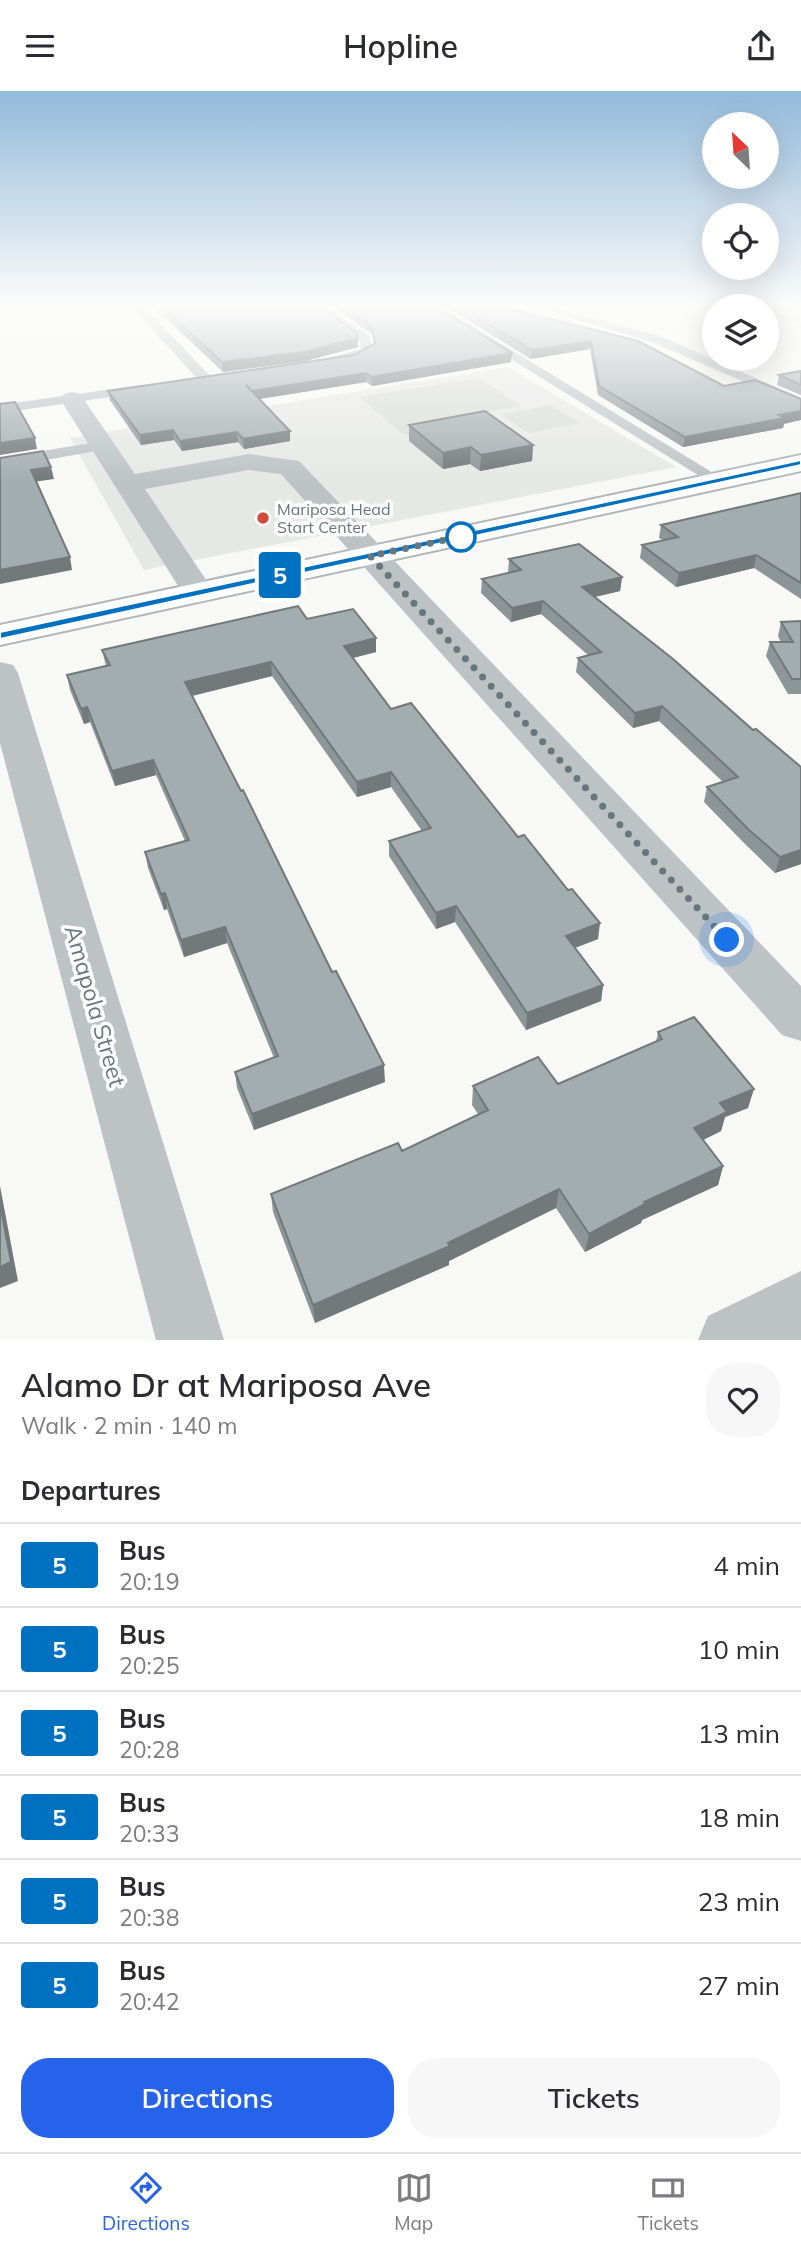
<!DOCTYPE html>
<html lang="en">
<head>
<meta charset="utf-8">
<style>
  body { margin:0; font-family:Mulish,sans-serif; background:#f7f7f7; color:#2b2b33; height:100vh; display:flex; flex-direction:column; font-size:26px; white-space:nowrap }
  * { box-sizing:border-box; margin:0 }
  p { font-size:23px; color:#7c7c81 }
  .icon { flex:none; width:38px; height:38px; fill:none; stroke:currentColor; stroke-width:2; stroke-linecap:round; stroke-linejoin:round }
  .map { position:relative; height:1249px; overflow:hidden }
  .side { display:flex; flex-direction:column; background:#fff; flex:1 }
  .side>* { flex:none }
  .badge { padding:0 14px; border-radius:5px; font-size:24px; line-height:46px }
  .needle { width:46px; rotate:335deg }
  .fabs { position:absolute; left:702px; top:21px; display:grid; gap:14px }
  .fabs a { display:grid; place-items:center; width:77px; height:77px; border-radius:50%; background:#fff; box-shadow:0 7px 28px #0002; font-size:35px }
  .you { position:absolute; width:35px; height:35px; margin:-18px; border:5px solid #fff; border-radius:50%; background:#1a73e8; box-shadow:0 0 0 10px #1a73e833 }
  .map>.badge { position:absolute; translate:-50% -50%; box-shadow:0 0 0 4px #fff }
  h2 { padding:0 21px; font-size:26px; line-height:63px }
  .round { display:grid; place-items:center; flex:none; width:74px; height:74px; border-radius:28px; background:#f7f7f7 }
  .overview { display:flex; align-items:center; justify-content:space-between; height:119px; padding:0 21px }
  h1 { font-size:33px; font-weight:600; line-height:52px }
  .action { display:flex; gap:14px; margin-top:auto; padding:14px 21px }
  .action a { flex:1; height:80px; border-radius:28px; background:#2563eb; color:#fff; font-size:28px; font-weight:600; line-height:80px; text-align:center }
  .action a+a { background:#f7f7f7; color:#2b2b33 }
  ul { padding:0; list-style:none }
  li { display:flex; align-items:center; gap:21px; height:84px; padding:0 21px; border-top:2px solid #e1e1e2 }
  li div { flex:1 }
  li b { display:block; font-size:26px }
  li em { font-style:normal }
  li .badge { min-width:77px; font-weight:700; text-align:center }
  header { display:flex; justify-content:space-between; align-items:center; height:91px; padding:0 21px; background:#fff; font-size:32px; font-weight:600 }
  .tab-bar { display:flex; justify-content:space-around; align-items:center; height:98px; border-top:2px solid #e1e1e2; background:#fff; font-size:19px; color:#7c7c81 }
  .tab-bar a { display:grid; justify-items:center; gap:4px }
  .tab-bar .active { color:#2563eb }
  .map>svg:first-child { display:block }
  .built { fill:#e6e8e6 }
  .green { fill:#d9dcd5 }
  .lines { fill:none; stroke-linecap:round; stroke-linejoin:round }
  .secondary-casing { stroke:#b0b7ba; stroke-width:4 }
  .path { stroke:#b8bcbe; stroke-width:2.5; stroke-dasharray:2 2; stroke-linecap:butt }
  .service { fill:#bdc3c5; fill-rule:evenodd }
  .minor { fill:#bdc3c5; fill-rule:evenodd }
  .secondary { fill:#fff; fill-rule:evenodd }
  .wall { fill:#8c9597 }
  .shaded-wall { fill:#72797b }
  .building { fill:#a3adb0; stroke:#72797b; stroke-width:2 }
  .line { fill:#0070c0; stroke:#fff; stroke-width:2 }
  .walk { stroke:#66777d; stroke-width:7; stroke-dasharray:0 12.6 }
  .poi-dot { fill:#d14b3d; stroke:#fff; stroke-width:2.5 }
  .stop-dot { fill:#fff; stroke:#0070c0; stroke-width:3.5 }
  .labels { text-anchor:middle; stroke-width:7; stroke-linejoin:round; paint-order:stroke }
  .far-poi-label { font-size:16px; fill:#66777d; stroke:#fff; text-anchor:start }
  .near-street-label { font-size:23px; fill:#66777d; stroke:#fff }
</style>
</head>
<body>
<header><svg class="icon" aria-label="menu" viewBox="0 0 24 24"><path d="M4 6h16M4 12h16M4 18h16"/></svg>Hopline<svg class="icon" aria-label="share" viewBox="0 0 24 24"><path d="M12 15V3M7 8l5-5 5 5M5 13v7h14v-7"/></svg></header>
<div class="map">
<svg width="801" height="1249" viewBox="0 0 801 1249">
  <rect width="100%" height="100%" fill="#f8f8f6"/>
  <path class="built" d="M508,276l168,100 -532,103 -74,-132z"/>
  <path class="green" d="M479,287l42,28 -51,9 -38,14 -28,6 -45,-38z
    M551,314l29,18 -52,10 -27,-19z"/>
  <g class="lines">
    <g class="secondary-casing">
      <path id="secondary" d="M801,364v16l-801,174v-20z"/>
    </g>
    <path class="path" d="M766,222l35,8"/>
    <path class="service" d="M132,216h12l67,70v6h-10z
      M315,216h14l41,29 1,18 -31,9 -5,-1v-6l26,-7 -1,-9z
      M427,216h14l287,175 -8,5 -6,-2z
      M534,216h19l107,29 141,62v9l-149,-65z
      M140,294l5,1v6l-145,21v-8z
      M103,350l8,5 -3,3 -108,19v-10z"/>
    <path class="minor" d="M72,301l8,2 55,80 114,-20 50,7 502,525v55l-19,-6 -501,-561 -32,-4 -104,19 70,104 -4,7 -12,3 -12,-3 -127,-201 4,-5z
      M0,571l13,3 5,8 206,667h-68l-156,-597z
      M801,1180v69h-103l10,-24z"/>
    <use href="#secondary" class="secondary"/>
  </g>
  <path class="wall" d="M154,216h168l36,40 -53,14 -82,11z
    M334,216h102l75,55 -139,24 -6,-4 -107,17 31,42 -46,8 -6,-7 -56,9 -8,-11 -33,5 -31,-45 -2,-9 246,-36 20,-11 -1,-9z
    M446,216h57l135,34 146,83 -1,4 -100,19 -85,-52 -8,-46 -59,10z
    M801,280v24l-24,-10 2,-10z
    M409,334l124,20 -1,16 -52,10 -10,-7 -27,5 -34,-28z
    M801,402v106l-47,-31 -78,19 -36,-29 2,-13 21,-5 -4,-2 2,-13z
    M509,468l113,18 -2,14 -25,6 158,133 48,37v97l-26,9 -30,-29 -41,-42 3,-15 16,-5 -64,-61 -26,7 -57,-56 2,-14 10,-3 -47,-41 -30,8 -30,-29 1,-14 26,-6z
    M307,528l69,33 -23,6 38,51 207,230 -23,9 28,37 -2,16 -75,29 -71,-108 -19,7 -47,-73v-15l33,-10 -31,-44 -34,10 -85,-121 -80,20 193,386 -131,48 -17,-42 -2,-16 39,-14 -47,-115 -43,14 -17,-48 -3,1 -16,-42 -3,-16 40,-11 -29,-66 -41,11 -25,-64 -6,2 -14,-34 -3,-15 39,-9 -4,-16z
    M801,530v73h-13l-22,-38 4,-14h11l-3,-6 3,-14z
    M658,941l90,76 -23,9 -4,14 -18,9 20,26 -5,19 -76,35 -1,3 -56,29 -29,-44 -107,53v4l-134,58 -42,-111 -2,-18 131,-43 76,-37 -6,-9 1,-19 85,-2 98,-42z"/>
  <path class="shaded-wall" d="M358,247v9l-53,14 -82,11 -1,-10z
    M591,250l-1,8 -59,10 1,-9z
    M512,262l-1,9 -139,24 -1,-9z
    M366,282v9l-113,18 -1,-9z
    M801,320v9l-17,4 -1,4 -100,19 2,-10z
    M173,339l1,10 -33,5 -1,-10z
    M290,340v10l-46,8 -1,-10z
    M237,341l1,10 -56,9 -2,-10z
    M35,347l2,11 -37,6v-12z
    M533,354l-1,16 -52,10 1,-16z
    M471,356l-1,17 -27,5v-16z
    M51,376l3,12 -21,3 -2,-12z
    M756,464l-2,13 -78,19 3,-14z
    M70,466l2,13 -72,14v-14z
    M622,486l-2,14 -39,9 1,-13z
    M543,510l-2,13 -30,8 1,-14z
    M376,547v14l-32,8v-14z
    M271,571l1,14 -85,21 -2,-15z
    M662,615l-3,15 -26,7 2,-15z
    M87,616l3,15 -6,2 -3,-15z
    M153,669l3,15 -41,11 -3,-15z
    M391,681v15l-34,10v-15z
    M801,759v14l-26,9 5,-16z
    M165,802l2,16 -3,1 -3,-16z
    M456,815l-1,16 -19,7v-16z
    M600,832l-2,16 -34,13 2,-16z
    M225,836l2,16 -43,14 -3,-17z
    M603,894l-2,16 -75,29 1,-17z
    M384,974l1,17 -131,48 -2,-16z
    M754,998l-6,19 -23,9 -4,14 -32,16 5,-19 26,-25z
    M723,1075l-5,19 -76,35 -1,3 -56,29 4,-18 55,-32z
    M0,1095l18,95 -18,7z
    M559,1098l-3,19 -107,53v4l-134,58 -2,-18 135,-62z"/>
  <path class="building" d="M162,216h160l35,26 1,5 -53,14 -83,10z
    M345,216h91l76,46 -141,24 -5,-4 -114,18 -6,-6 44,46 -47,8 -6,-7 -57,9 -7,-11 -33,5 -32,-44 246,-36 21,-12 -3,-16z
    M460,216h43l135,34 86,45 31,-6 46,19v12l-22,4 6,3 -100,19 -86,-51 -8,-45 -59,9z
    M801,280v14l-22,-10z
    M15,311l20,36 -35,5v-39z
    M485,320l48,34 -52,10 -10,-8 -28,6 -34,-28z
    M43,360l8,16 -20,3 39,87 -70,13v-112z
    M801,402v90l-45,-28 -77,18 -37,-28 36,-8 -17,-12z
    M579,453l43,33 -40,10 91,72 80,71 3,-1 45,38v83l-21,7 -32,-28 -41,-42 31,-10 -76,-71 -27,7 -57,-55 23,-6 -58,-51 -31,7 -30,-29 39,-9 -12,-11z
    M298,515l9,13 46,-10 23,29 -32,8 47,63 20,-6 107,134 6,-2 44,55 4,-1 28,34 -34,13 37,49 -76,28 -71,-107 -20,7 -47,-72 42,-13 -40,-56 -34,10 -86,-120 -86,20 56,109 2,-1 89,182 4,-1 48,94 -132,49 -17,-42 43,-16 -53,-129 -44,13 -16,-47 -4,1 -16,-42 44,-12 -36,-80 -41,11 -25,-64 -6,2 -14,-34 43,-10 -8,-15z
    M801,530v58h-9l-22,-37h23l-12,-20z
    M694,926l60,72 -34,14 7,9 -33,16 29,38 -79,36 1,2 -56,30 -30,-45 -111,54 2,3 -137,59 -42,-111 127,-51 4,8 86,-41 -15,-24 65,-29 20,27 104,-45 -4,-7z
    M0,1113l11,58 -11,5z"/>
  <linearGradient id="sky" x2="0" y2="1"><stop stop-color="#93bada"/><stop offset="0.55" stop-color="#fcfcfb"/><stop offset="1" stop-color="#fcfcfb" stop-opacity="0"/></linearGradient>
  <rect width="801" height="391" fill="url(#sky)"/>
  <path class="line" d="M801,369v5l-801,174v-7z"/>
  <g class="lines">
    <path class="walk" d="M461,446l3,-1 -94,20 357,384"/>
  </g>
  <circle class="poi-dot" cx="263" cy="427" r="7"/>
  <circle class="stop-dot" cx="461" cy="446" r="14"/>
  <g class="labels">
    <g class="far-poi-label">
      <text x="277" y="424">Mariposa Head<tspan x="277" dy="18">Start Center</tspan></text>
    </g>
    <g class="near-street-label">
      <text transform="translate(95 915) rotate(74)" y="8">Amapola Street</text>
    </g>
  </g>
</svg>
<div class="fabs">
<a><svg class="needle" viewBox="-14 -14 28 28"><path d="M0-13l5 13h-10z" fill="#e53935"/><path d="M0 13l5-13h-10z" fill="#7c7c81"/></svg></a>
<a><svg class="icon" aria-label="locate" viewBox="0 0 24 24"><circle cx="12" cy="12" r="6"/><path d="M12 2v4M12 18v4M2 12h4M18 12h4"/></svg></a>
<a><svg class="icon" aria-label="layers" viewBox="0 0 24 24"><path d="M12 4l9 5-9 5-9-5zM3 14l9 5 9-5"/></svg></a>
</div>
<div class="you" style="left:727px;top:849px"></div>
<b class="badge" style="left:280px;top:484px;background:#0070c0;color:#fff">5</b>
</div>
<section class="side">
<div class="overview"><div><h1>Alamo Dr at Mariposa Ave</h1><p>Walk · 2 min · 140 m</p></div><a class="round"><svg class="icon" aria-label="heart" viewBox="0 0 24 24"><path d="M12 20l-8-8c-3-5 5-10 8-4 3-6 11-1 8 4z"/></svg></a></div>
<h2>Departures</h2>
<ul>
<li><span class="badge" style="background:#0070c0;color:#fff">5</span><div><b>Bus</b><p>20:19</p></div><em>4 min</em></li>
<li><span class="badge" style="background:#0070c0;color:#fff">5</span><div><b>Bus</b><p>20:25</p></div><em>10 min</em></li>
<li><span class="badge" style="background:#0070c0;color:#fff">5</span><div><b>Bus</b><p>20:28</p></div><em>13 min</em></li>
<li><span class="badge" style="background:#0070c0;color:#fff">5</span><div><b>Bus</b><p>20:33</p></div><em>18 min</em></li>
<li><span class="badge" style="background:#0070c0;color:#fff">5</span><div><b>Bus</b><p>20:38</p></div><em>23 min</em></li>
<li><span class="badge" style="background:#0070c0;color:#fff">5</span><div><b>Bus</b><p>20:42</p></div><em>27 min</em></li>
</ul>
<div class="action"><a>Directions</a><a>Tickets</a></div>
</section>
<nav class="tab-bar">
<a class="active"><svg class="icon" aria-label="directions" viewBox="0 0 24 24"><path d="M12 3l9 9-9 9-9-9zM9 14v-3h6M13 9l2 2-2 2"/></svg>Directions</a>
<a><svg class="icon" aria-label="map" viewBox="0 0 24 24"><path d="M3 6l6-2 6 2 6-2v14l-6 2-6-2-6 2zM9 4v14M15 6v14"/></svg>Map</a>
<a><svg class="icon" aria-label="tickets" viewBox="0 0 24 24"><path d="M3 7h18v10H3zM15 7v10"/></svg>Tickets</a>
</nav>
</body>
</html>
